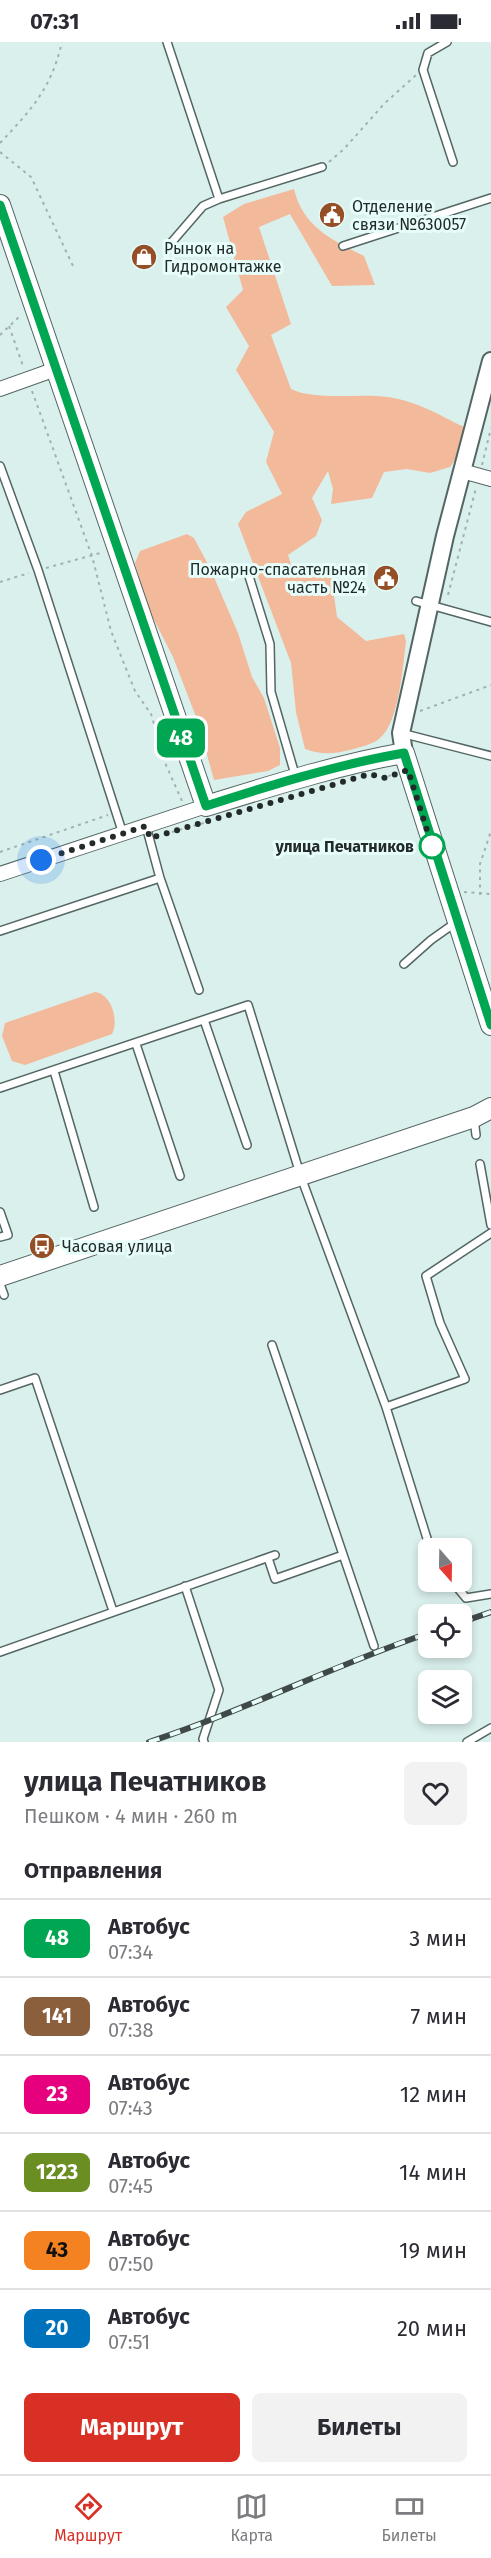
<!DOCTYPE html>
<html lang="ru">
<head>
<meta charset="utf-8">
<style>
  body { margin:0; font-family:"Fira Sans",sans-serif; background:#f2f2f3; color:#2b2b33; height:100vh; display:flex; flex-direction:column; font-size:22px; white-space:nowrap }
  * { box-sizing:border-box; margin:0 }
  p { font-size:20px; color:#7c7c81 }
  .icon { flex:none; width:33px; height:33px; fill:none; stroke:currentColor; stroke-width:2; stroke-linecap:round; stroke-linejoin:round }
  .map { position:relative; height:1700px; overflow:hidden }
  .side { display:flex; flex-direction:column; background:#fff; flex:1 }
  .side>* { flex:none }
  .badge { padding:0 12px; border-radius:9px; font-size:21px; line-height:39px }
  .needle { width:39px; rotate:160deg }
  .tools { position:absolute; left:418px; top:1496px; display:grid; gap:12px }
  .tools a { display:grid; place-items:center; width:54px; height:54px; border-radius:9px; background:#fff; box-shadow:0 3px 9px #0003; font-size:30px }
  .you { position:absolute; width:30px; height:30px; margin:-15px; border:4px solid #fff; border-radius:50%; background:#1a73e8; box-shadow:0 0 0 9px #1a73e833 }
  .map>.badge { position:absolute; translate:-50% -50%; box-shadow:0 0 0 3px #fff }
  h2 { padding:0 24px; font-size:22px; line-height:54px }
  .round { display:grid; place-items:center; flex:none; width:63px; height:63px; border-radius:9px; background:#f2f2f3 }
  .summary { display:flex; align-items:center; justify-content:space-between; height:102px; padding:0 24px }
  h1 { font-size:28px; font-weight:700; line-height:45px }
  .button { display:flex; gap:12px; margin-top:auto; padding:12px 24px }
  .button a { flex:1; height:69px; border-radius:9px; background:#d93025; color:#fff; font-size:24px; font-weight:700; line-height:69px; text-align:center }
  .button a+a { background:#f2f2f3; color:#2b2b33 }
  ul { padding:0; list-style:none }
  li { display:flex; align-items:center; gap:18px; height:78px; padding:0 24px; border-top:2px solid #e1e1e2 }
  li div { flex:1 }
  li b { display:block; font-size:22px }
  li em { font-style:normal }
  li .badge { min-width:66px; font-weight:700; text-align:center }
  .status { display:flex; justify-content:space-between; align-items:center; height:42px; padding:0 30px; background:#fff; direction:ltr }
  .status svg { height:16px; fill:currentColor }
  .tab-bar { display:flex; justify-content:space-around; align-items:center; height:84px; border-top:2px solid #e1e1e2; background:#fff; font-size:16px; color:#7c7c81 }
  .tab-bar a { display:grid; justify-items:center; gap:3px }
  .tab-bar .on { color:#d93025 }
  .map>svg:first-child { display:block }
  .green { fill:#f2b99b }
  .lines { fill:none; stroke-linecap:round; stroke-linejoin:round }
  .service-casing { stroke:#536664; stroke-width:10 }
  .minor-casing { stroke:#536664; stroke-width:16 }
  .tertiary-casing { stroke:#536664; stroke-width:20 }
  .secondary-casing { stroke:#536664; stroke-width:22 }
  .path { stroke:#a0b2b0; stroke-width:2; stroke-dasharray:3 4.5; stroke-linecap:butt }
  .service { stroke:#fff; stroke-width:7 }
  .minor { stroke:#fff; stroke-width:14 }
  .tertiary { stroke:#fff; stroke-width:16 }
  .secondary { stroke:#fff; stroke-width:20 }
  .rail-casing { stroke:#3f4947; stroke-width:6 }
  .rail { stroke:#e7fdfa; stroke-width:4; stroke-dasharray:11; stroke-linecap:butt }
  .line-casing { stroke:#fff; stroke-width:14 }
  .line { stroke:#00a651; stroke-width:9 }
  .walk { stroke:#232b2a; stroke-width:6; stroke-dasharray:0 10.8 }
  .stop-dot { fill:#fff; stroke:#00a651; stroke-width:3 }
  .labels { text-anchor:middle; stroke-width:6; stroke-linejoin:round; paint-order:stroke }
  .poi-label { font-size:16px; fill:#232b2a; stroke:#e7fdfa; text-anchor:start }
  .stop-label { font-size:16px; font-weight:bold; fill:#232b2a; stroke:#e7fdfa; text-anchor:end }
</style>
</head>
<body>
<div class="status"><b>07:31</b><svg viewBox="0 0 49 12"><path d="M0 12V9h3v3zM5 12V6h3v6zM10 12V3h3v9zM15 12V0h3v12zM26 1h20v11H26zM47 4h2v5h-2z"/></svg></div>
<div class="map">
<svg width="491" height="1700" viewBox="0 0 491 1700">
  <rect width="100%" height="100%" fill="#daf0ed"/>
  <path class="green" d="M294,147c9,38 38,51 70,67l11,29 -43,1 -42,-72 -31,13 32,97 -20,11 20,54c25,12 67,4 97,8 31,5 51,18 78,31l-1,18 -15,21 -20,6 -23,-4 -23,3 -12,26 -41,6 2,-15 -5,-18 -16,27 10,22 -6,16 -28,19 7,22 20,-4 15,-6 7,50 29,24 38,-7 2,7c-3,24 -7,82 -26,97 -8,7 -20,9 -30,12 -17,4 -28,5 -45,-1l-9,-37 -5,-49 -53,-139 8,-12 36,-18 -16,-32 8,-30 -38,-62 13,-24 -23,-39 17,-17 -20,-73 21,-13z
    M187,492l7,4 16,30 28,65 14,44 12,21 16,50v17l-12,6 -54,9 -16,-58 -25,-65 -25,-49 -13,-45 5,-12z
    M95,950c17,2 24,29 17,42l-87,31 -13,-4 -10,-25 3,-13z"/>
  <g class="lines">
    <g class="service-casing">
      <path id="service" d="M167,0l52,157 103,-32
        M447,0l-19,11 -5,17 30,92
        M171,201l32,-37 16,-7
        M343,204l148,-48
        M0,424l38,104 85,264
        M248,531l22,71 1,48 25,86
        M416,559l75,21
        M401,691l90,23
        M160,836l39,112
        M0,889l160,-53 -14,-52
        M404,922l27,-24 24,-17
        M204,978l43,125
        M136,1002l44,132
        M54,1029l40,136
        M0,1046l248,-83 53,172 85,230 44,141
        M474,1077l2,16
        M480,1122l11,61
        M0,1170l8,23 -8,2
        M0,1242l4,11
        M272,1303l102,301
        M0,1348l35,-12 78,233
        M386,1365l79,-28 -25,-56 -14,-47 65,-43
        M268,1516l7,21 68,-24
        M452,1539l14,17 25,-4
        M185,1544l34,104 -16,49 1,3
        M0,1610l275,-97
        M467,1700l24,-14"/>
    </g>
    <g class="minor-casing">
      <path id="minor" d="M0,347l56,-20
        M462,429l29,8
        M0,832l206,-68"/>
    </g>
    <g class="tertiary-casing">
      <path id="tertiary" d="M404,711l-3,-20 44,-197 46,-175"/>
    </g>
    <g class="secondary-casing">
      <path id="secondary" d="M0,163l206,601c65,-20 130,-41 198,-53l87,272
        M0,1234l474,-159 17,-9"/>
    </g>
    <path class="path" d="M0,101c32,-34 51,-54 62,-101
      M0,110l31,25 42,89
      M329,120l15,-13 40,-45 32,-29
      M9,284l14,40
      M0,293l21,-20
      M32,349l60,165 19,75 24,60 16,23 15,51 16,36
      M482,423l9,-37
      M46,526l58,-16
      M0,540l29,-9
      M448,553l28,-107
      M420,669l71,-26
      M374,733l10,3 10,-4
      M172,790l32,-9
      M0,810l108,-37
      M464,850l27,2
      M480,853v-31l11,-33"/>
    <use href="#service" class="service"/>
    <use href="#minor" class="minor"/>
    <use href="#tertiary" class="tertiary"/>
    <use href="#secondary" class="secondary"/>
    <g class="rail-casing">
      <path id="rail" d="M462,1580l29,-10
        M149,1700c95,-31 185,-77 280,-109"/>
    </g>
    <use href="#rail" class="rail"/>
  </g>
  <g class="lines">
    <g class="line-casing">
      <path id="line" d="M0,163l206,601c65,-21 130,-41 198,-53l87,272"/>
    </g>
    <use href="#line" class="line"/>
    <path class="walk" d="M41,818l105,-34 4,12 220,-64 14,4 24,-8 24,76"/>
  </g>
  <defs>
    <g id="civic-disc" transform="scale(1.35)"><circle r="9.5" fill="#954f26" stroke="#e7fdfa"/><path d="M-.6-6.5H3V-4.5H.6V-3L4-1V1h2V6H-6V1h2V-1L-.6-3ZM-1.2 2.5V6h2.4V2.5Z" fill="#fff"/></g>
    <g id="shop-disc" transform="scale(1.35)"><circle r="9.5" fill="#954f26" stroke="#e7fdfa"/><path d="M-5-2.5h2.3a2.7 3.5 0 0 1 5.4 0H5L5.5 6h-11ZM-1.5-2.5h3a1.5 2.3 0 0 0-3 0Z" fill="#fff"/></g>
    <g id="bus-disc" transform="scale(1.35)"><circle r="9.5" fill="#954f26" stroke="#e7fdfa"/><path d="M-5-6H5V4H4V6H2V4H-2V6H-4V4H-5ZM-3.5-4V0h7V-4ZM-3.5 1.2v1.5H-2V1.2ZM2 1.2v1.5H3.5V1.2Z" fill="#fff"/></g>
  </defs>
  <g fill-rule="evenodd">
    <use href="#civic-disc" x="332" y="173"/>
    <use href="#shop-disc" x="144" y="215"/>
    <use href="#civic-disc" x="386" y="536"/>
    <use href="#bus-disc" x="42" y="1204"/>
  </g>
  <circle class="stop-dot" cx="432" cy="804" r="12"/>
  <g class="labels">
    <g class="poi-label">
      <text x="352" y="170">Отделение<tspan x="352" dy="18">связи №630057</tspan></text>
      <text x="164" y="212">Рынок на<tspan x="164" dy="18">Гидромонтажке</tspan></text>
      <text x="366" y="533" text-anchor="end">Пожарно-спасательная<tspan x="366" dy="18">часть №24</tspan></text>
      <text x="62" y="1210">Часовая улица</text>
    </g>
    <g class="stop-label">
      <text x="414" y="810">улица Печатников</text>
    </g>
  </g>
</svg>
<div class="tools">
<a><svg class="needle" viewBox="-14 -14 28 28"><path d="M0-13l5 13h-10z" fill="#e53935"/><path d="M0 13l5-13h-10z" fill="#7c7c81"/></svg></a>
<a><svg class="icon" aria-label="locate" viewBox="0 0 24 24"><circle cx="12" cy="12" r="6"/><path d="M12 2v4M12 18v4M2 12h4M18 12h4"/></svg></a>
<a><svg class="icon" aria-label="layers" viewBox="0 0 24 24"><path d="M12 4l9 5-9 5-9-5zM3 14l9 5 9-5"/></svg></a>
</div>
<div class="you" style="left:41px;top:818px"></div>
<b class="badge" style="left:181px;top:696px;background:#00a651;color:#fff">48</b>
</div>
<section class="side">
<div class="summary"><div><h1>улица Печатников</h1><p>Пешком · 4 мин · 260 m</p></div><a class="round"><svg class="icon" aria-label="heart" viewBox="0 0 24 24"><path d="M12 20l-8-8c-3-5 5-10 8-4 3-6 11-1 8 4z"/></svg></a></div>
<h2>Отправления</h2>
<ul>
<li><span class="badge" style="background:#00a651;color:#fff">48</span><div><b>Автобус</b><p>07:34</p></div><em>3 мин</em></li>
<li><span class="badge" style="background:#8b5e3c;color:#fff">141</span><div><b>Автобус</b><p>07:38</p></div><em>7 мин</em></li>
<li><span class="badge" style="background:#e6007e;color:#fff">23</span><div><b>Автобус</b><p>07:43</p></div><em>12 мин</em></li>
<li><span class="badge" style="background:#6b8e23;color:#fff">1223</span><div><b>Автобус</b><p>07:45</p></div><em>14 мин</em></li>
<li><span class="badge" style="background:#f58220;color:#111">43</span><div><b>Автобус</b><p>07:50</p></div><em>19 мин</em></li>
<li><span class="badge" style="background:#0072bc;color:#fff">20</span><div><b>Автобус</b><p>07:51</p></div><em>20 мин</em></li>
</ul>
<div class="button"><a>Маршрут</a><a>Билеты</a></div>
</section>
<nav class="tab-bar">
<a class="on"><svg class="icon" aria-label="directions" viewBox="0 0 24 24"><path d="M12 3l9 9-9 9-9-9zM9 14v-3h6M13 9l2 2-2 2"/></svg>Маршрут</a>
<a><svg class="icon" aria-label="map" viewBox="0 0 24 24"><path d="M3 6l6-2 6 2 6-2v14l-6 2-6-2-6 2zM9 4v14M15 6v14"/></svg>Карта</a>
<a><svg class="icon" aria-label="tickets" viewBox="0 0 24 24"><path d="M3 7h18v10H3zM15 7v10"/></svg>Билеты</a>
</nav>
</body>
</html>
